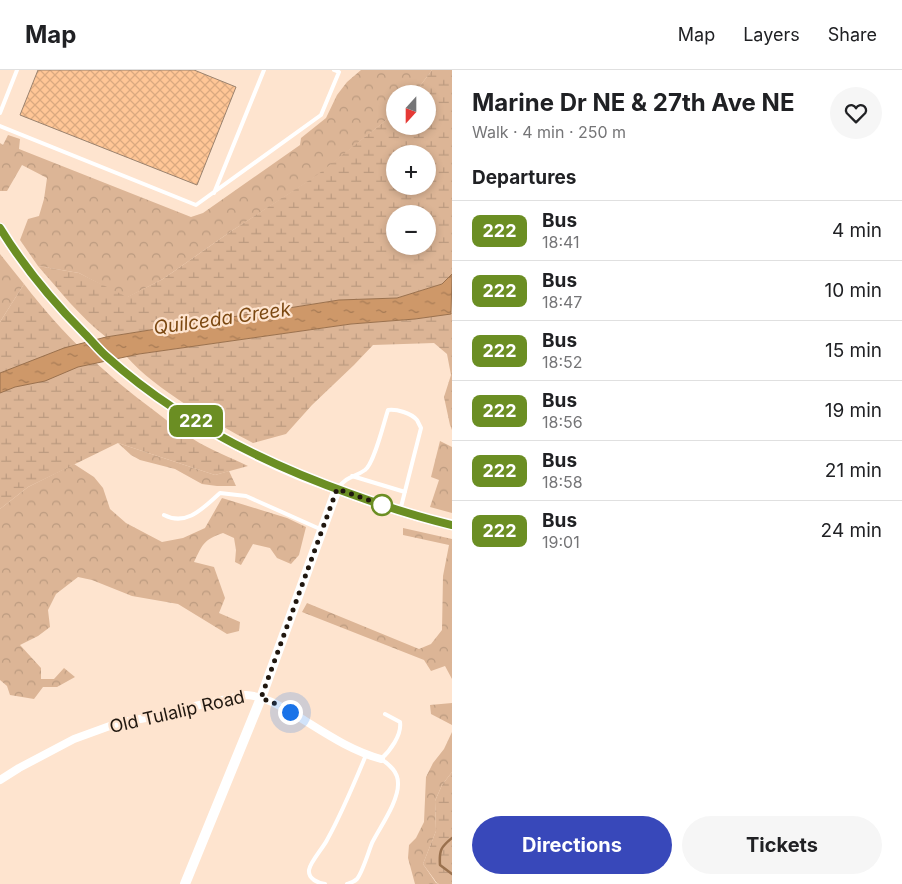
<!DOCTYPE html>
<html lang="en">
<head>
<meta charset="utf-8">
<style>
  body { margin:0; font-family:Inter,sans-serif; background:#f6f6f6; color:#202124; height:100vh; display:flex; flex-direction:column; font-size:19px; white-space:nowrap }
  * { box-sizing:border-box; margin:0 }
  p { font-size:16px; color:#757577 }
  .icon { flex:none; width:28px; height:28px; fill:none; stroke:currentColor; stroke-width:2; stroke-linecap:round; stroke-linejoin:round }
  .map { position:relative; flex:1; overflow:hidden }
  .panel { display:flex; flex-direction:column; background:#fff; width:450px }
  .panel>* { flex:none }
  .badge { padding:0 10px; border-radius:8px; font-size:18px; line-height:32px }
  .needle { width:32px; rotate:201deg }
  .fabs { position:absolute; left:386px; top:15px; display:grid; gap:10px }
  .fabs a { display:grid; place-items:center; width:50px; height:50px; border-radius:50%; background:#fff; box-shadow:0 2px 8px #0003; font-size:25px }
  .you { position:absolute; width:25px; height:25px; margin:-12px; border:4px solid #fff; border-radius:50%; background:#1a73e8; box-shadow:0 0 0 8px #1a73e833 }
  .map>.badge { position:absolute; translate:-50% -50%; box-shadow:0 0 0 2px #fff }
  h2 { padding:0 20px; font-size:19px; line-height:45px }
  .round { display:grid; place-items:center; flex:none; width:52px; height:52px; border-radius:26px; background:#f6f6f6 }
  .headline { display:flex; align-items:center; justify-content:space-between; height:85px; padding:0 20px }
  h1 { font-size:24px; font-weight:700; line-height:38px }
  .action { display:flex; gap:10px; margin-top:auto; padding:10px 20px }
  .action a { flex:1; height:58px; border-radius:30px; background:#3848ba; color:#fff; font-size:20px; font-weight:700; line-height:58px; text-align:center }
  .action a+a { background:#f6f6f6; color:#202124 }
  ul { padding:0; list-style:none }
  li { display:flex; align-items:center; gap:15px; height:60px; padding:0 20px; border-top:1px solid #e0e0e0 }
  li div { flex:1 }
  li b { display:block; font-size:19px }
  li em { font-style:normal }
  li .badge { min-width:55px; font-weight:700; text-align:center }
  header { display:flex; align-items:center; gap:30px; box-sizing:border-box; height:70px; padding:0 25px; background:#fff; border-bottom:1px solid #e0e0e0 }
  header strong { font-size:24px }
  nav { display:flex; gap:28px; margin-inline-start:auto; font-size:18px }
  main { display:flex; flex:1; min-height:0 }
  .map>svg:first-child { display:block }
  .forest { fill:url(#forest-crowns) }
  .wetland { fill:url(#wetland-marsh); fill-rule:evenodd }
  .water { fill:url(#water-ripples); stroke:#9a714e }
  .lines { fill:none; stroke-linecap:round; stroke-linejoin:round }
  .stream { stroke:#9a714e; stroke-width:2.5 }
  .building { fill:url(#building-cross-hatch); stroke:#9a826e }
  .lane { stroke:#fff; stroke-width:4 }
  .street { stroke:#fff; stroke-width:8 }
  .secondary { stroke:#fff; stroke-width:10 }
  .line-casing { stroke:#fff; stroke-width:11 }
  .line { stroke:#6b8e23; stroke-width:8 }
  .walk { stroke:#20170f; stroke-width:5; stroke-dasharray:0 9 }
  .stop-dot { fill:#fff; stroke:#6b8e23; stroke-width:2.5 }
  .labels { text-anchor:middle; stroke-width:4.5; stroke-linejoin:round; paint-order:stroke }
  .street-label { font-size:18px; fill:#20170f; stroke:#fee4cf }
  .water-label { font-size:19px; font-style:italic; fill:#7b4811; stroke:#fee4cf }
</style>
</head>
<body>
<header>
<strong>Map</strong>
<nav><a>Map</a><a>Layers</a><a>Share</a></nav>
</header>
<main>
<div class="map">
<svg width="452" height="814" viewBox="0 0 452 814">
  <defs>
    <pattern id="forest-crowns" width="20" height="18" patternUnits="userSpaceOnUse" patternTransform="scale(1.25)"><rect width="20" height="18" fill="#dcb596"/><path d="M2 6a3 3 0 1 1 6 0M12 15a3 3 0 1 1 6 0" fill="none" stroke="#bc9b80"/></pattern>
    <pattern id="wetland-marsh" width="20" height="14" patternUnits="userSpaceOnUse" patternTransform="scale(1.25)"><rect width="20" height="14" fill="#dcb596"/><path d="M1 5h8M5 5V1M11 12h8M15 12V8" fill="none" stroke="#bc9b80"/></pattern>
    <pattern id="water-ripples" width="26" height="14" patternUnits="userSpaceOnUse" patternTransform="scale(1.25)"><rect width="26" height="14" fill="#ce9869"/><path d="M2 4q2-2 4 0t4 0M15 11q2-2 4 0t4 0" fill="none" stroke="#a77b55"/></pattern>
    <pattern id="building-cross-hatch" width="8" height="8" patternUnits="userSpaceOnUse" patternTransform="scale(1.25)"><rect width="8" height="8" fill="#ffc696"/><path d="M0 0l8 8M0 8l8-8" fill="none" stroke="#daa980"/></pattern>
  </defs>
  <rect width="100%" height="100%" fill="#fee4cf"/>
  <path class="forest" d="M361,0h71l-18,24h-19v19l-77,62 -88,57 -67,47 -37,19 -47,-25 -41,-7 -18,-26 8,-21 11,-3 5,-17 3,-21 -25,-13 -15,26h-7v-48l3,2 5,-10 12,4 -1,10 172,68 12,-4 97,-68 1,-7 25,-20 11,-23 10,-13z
    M0,184l24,30 -24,38z
    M440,371l12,6v66l-22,-6 9,-27 -8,-3z
    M118,373l97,32 14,-4 7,15h-19l-15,-2 -27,-15 -35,-9 -9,-5z
    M74,394l20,13 9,11 7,21 16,14 36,19 21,-4 22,-10 17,-30 65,20 19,9 -7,28 -8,9 -14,-6 -7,-10 -17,-4 -12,21 -6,-3 1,-12 -2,-12 -11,-5c-20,7 -20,11 -29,29l20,5 11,31 -6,15 21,9 -1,9 -12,3 -49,-30 -46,-8 -40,-16 -14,-3 -22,17 -8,16 2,17 -12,9 -18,9 21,23v11h13l10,-11 11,9 -18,10h-14l-9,12 -24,-4 -3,-9 -7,-6v-171l28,-22z
    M403,458l49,11v140l-7,-13 -14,5 -7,-11 -122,-48 5,-9 112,46 12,-5 11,-14 1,-54 6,-31 -46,-10z
    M452,633v22l-21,-11 -1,-9z
    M452,662v40l-10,13 -7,16 1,30 -13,33 13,19 3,1h-24l-7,-26 1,-13 7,-7 8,-16 2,-45 7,-14 11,-14z"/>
  <path class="wetland" d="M432,0h20v204l-10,10 -45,14 -58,2 -233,37c-26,-20 -46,-46 -68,-71l41,7 48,24 36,-18 67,-47 87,-57 78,-62v13h33v-32h-14zM395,84h33v32h-33zM395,144h33v32h-33z
    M24,214c39,51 81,90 132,128 12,9 24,20 37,27 17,11 37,18 55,27l-33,9 -97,-32 -90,44 -28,22v-187z
    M452,243v117l-2,-5 -6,-28 7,-22 -4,-21 -13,-11 -61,2 -19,20 -42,40 -26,29 -33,9c-41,-22 -96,-52 -127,-87l13,-2 212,-30 64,-5z
    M452,702v112h-13l-2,-1 -14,-19 13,-33 -1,-30 7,-16z"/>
  <path class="water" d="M452,204l-1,40 -36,5 -64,5 -212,30 -61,13 -33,14 -30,6 -15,6v-20l64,-25 42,-11 233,-37 58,-2 45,-14z"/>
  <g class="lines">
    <path class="stream" d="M452,768c-11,9 -13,12 -12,27l12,9"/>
  </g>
  <path class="building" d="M38,0h156l42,17 -39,98 -177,-70z"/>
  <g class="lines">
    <path class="lane" d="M0,43l17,-43
      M0,56l196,79 125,-90 18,-43 -5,-2
      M214,123l50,-123
      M352,406l53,16
      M338,418c10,-13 16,-10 27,-18 9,-6 19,-48 23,-60 9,-1 23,3 29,10 1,2 3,6 4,8l-21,83
      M164,445c23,12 40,-8 56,-22l26,3 74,33
      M325,814c-7,-1 -17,-5 -16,-14 1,-8 14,-22 18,-30 15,-27 27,-56 39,-85
      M347,814c3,-1 7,-2 10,-5 6,-8 11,-26 15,-36 8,-16 27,-42 26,-60 0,-11 -8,-18 -17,-24 9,-8 21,-24 19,-37l-15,-8"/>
    <path class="street" d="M0,710l19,-12 55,-29 44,-16 50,-9 27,-8 51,-11c19,1 36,12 53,22 26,16 52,34 82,42"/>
    <path class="secondary" d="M0,159c24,38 53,73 85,105 7,8 14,15 21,22 54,48 125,91 192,119 20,8 40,15 60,22 31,11 62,21 94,28
      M185,814l76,-186 76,-209"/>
  </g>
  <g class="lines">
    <g class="line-casing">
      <path id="line" d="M0,158c24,39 53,74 85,106 7,7 13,15 21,22 70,63 157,107 245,138 33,12 67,23 101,31"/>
    </g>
    <use href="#line" class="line"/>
    <path class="walk" d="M290,642l-16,-9 -13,-5 76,-209 49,17 -4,-1"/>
  </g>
  <circle class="stop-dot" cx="382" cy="435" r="10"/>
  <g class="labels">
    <g class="street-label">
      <text transform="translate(177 642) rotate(-13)" y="6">Old Tulalip Road</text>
    </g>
    <g class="water-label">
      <text transform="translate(222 248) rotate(-8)" y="7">Quilceda Creek</text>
    </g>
  </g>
</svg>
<div class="fabs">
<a><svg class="needle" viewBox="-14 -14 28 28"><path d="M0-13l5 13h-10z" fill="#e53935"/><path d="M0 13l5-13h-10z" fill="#757577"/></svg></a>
<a>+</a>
<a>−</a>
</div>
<div class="you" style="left:290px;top:642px"></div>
<b class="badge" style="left:196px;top:351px;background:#6b8e23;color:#fff">222</b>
</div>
<section class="panel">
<div class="headline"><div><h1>Marine Dr NE &amp; 27th Ave NE</h1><p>Walk · 4 min · 250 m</p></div><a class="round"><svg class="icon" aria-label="heart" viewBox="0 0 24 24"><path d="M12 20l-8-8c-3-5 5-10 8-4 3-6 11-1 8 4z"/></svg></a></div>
<h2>Departures</h2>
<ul>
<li><span class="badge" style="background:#6b8e23;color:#fff">222</span><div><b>Bus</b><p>18:41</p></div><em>4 min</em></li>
<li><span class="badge" style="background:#6b8e23;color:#fff">222</span><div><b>Bus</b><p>18:47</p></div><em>10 min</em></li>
<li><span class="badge" style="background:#6b8e23;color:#fff">222</span><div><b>Bus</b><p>18:52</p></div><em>15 min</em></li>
<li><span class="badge" style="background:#6b8e23;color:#fff">222</span><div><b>Bus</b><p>18:56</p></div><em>19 min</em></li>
<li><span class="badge" style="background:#6b8e23;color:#fff">222</span><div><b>Bus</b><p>18:58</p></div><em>21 min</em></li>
<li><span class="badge" style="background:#6b8e23;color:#fff">222</span><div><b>Bus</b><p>19:01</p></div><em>24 min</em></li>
</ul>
<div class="action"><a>Directions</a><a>Tickets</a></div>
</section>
</main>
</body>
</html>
